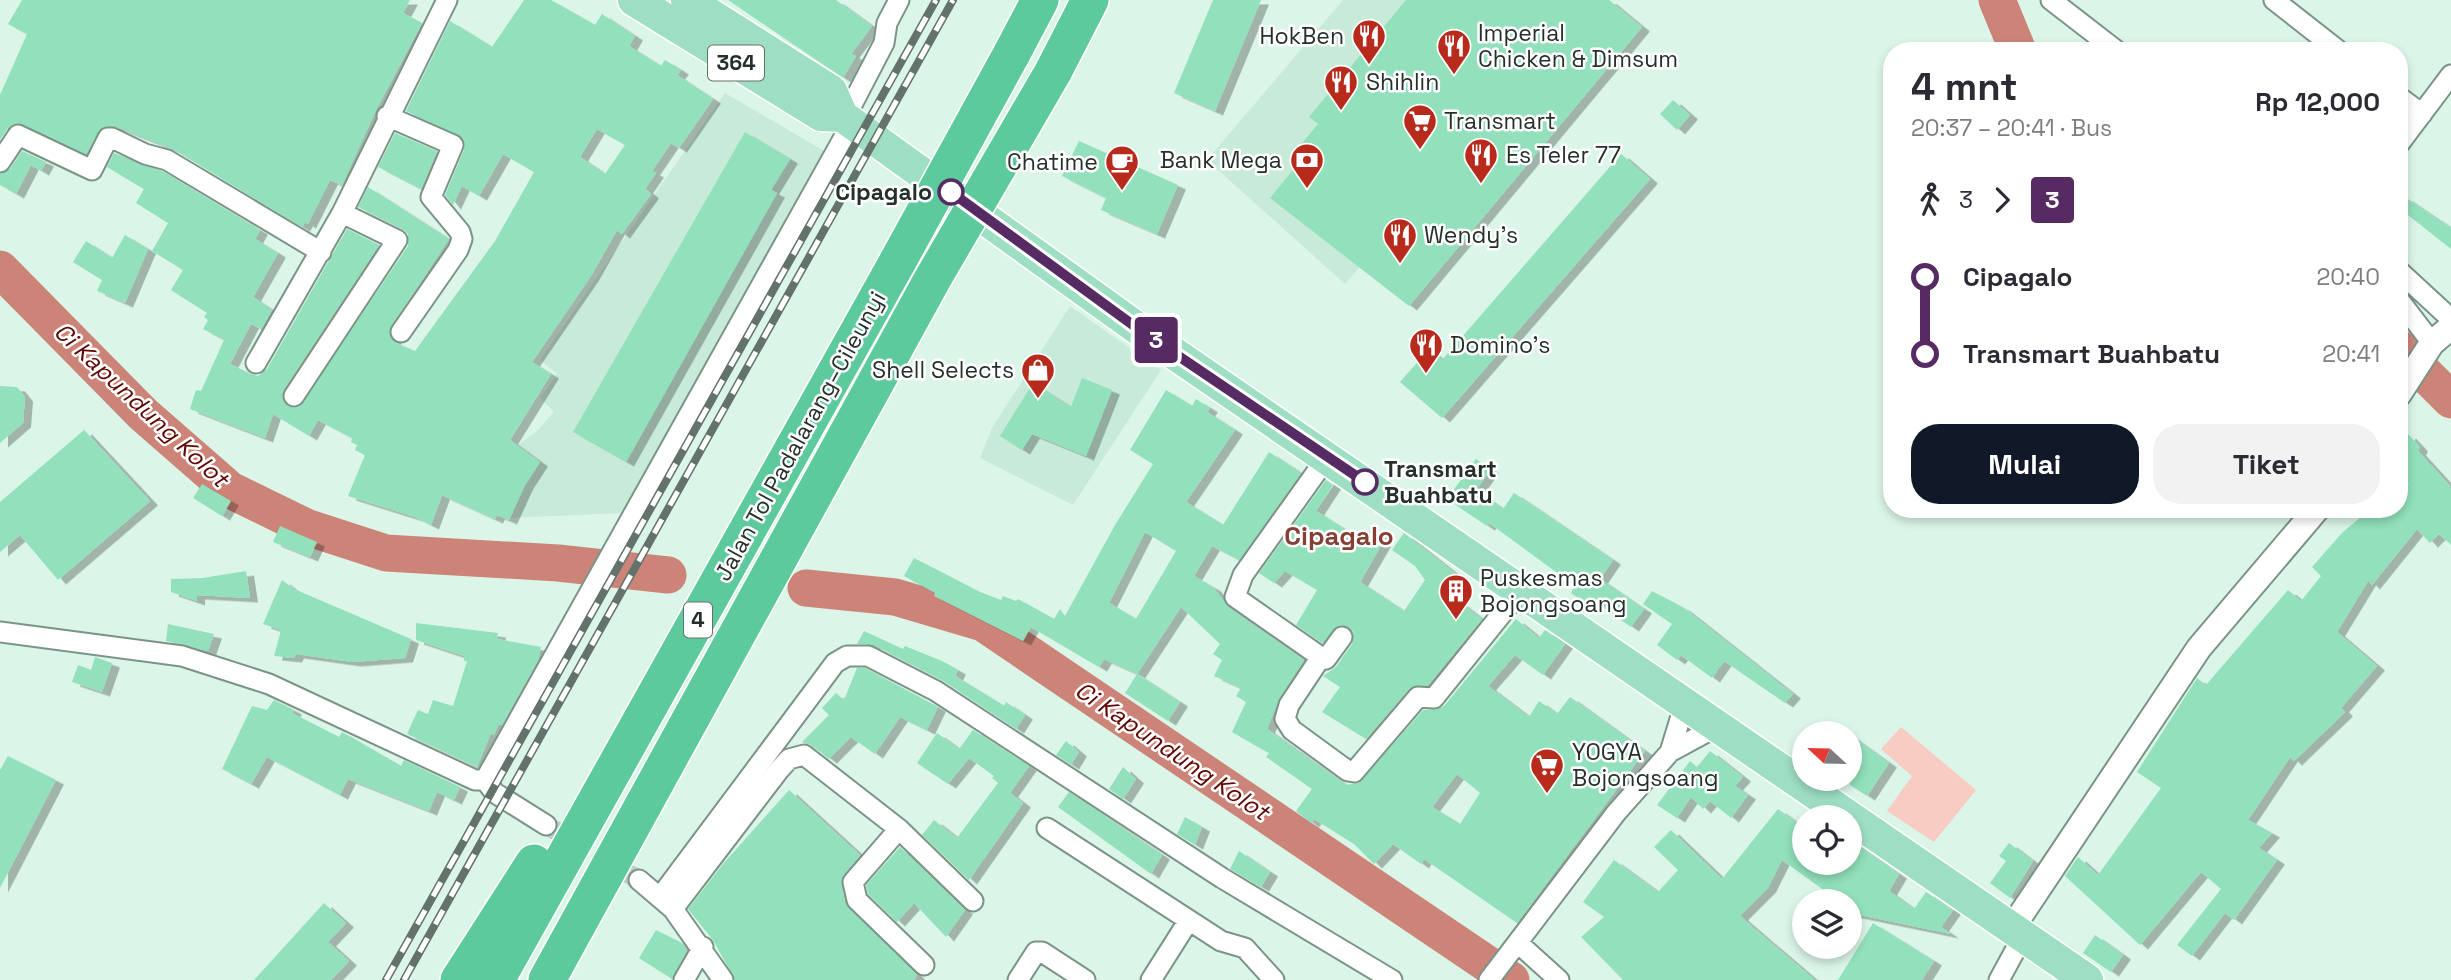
<!DOCTYPE html>
<html lang="id">
<head>
<meta charset="utf-8">
<style>
  body { margin:0; font-family:"Space Grotesk",sans-serif; background:#f2f2f3; color:#2b2b33; height:100vh; display:flex; flex-direction:column; font-size:26px; white-space:nowrap }
  * { box-sizing:border-box; margin:0 }
  p { font-size:23px; color:#7c7c81 }
  .icon { flex:none; width:38px; height:38px; fill:none; stroke:currentColor; stroke-width:2; stroke-linecap:round; stroke-linejoin:round }
  .map { position:relative; flex:1; overflow:hidden }
  .details { position:absolute; left:1883px; top:42px; width:525px; height:476px; display:flex; flex-direction:column; background:#fff; border-radius:28px; box-shadow:0 4px 10px #0003 }
  .details>* { flex:none }
  .badge { padding:0 14px; border-radius:5px; font-size:24px; line-height:46px }
  .needle { width:46px; rotate:292deg }
  .controls { position:absolute; left:1792px; top:721px; display:grid; gap:14px }
  .controls a { display:grid; place-items:center; width:70px; height:70px; border-radius:50%; background:#fff; box-shadow:0 4px 10px #0003; font-size:35px }
  .map>.badge { position:absolute; translate:-50% -50%; box-shadow:0 0 0 4px #fff }
  .legs { display:flex; align-items:center; gap:10px; height:77px; padding:0 28px; font-size:23px }
  .legs p { margin-inline-start:auto }
  .head { display:flex; align-items:center; justify-content:space-between; height:119px; padding:0 28px }
  h1 { font-size:38px; font-weight:700; line-height:52px }
  .action { display:flex; gap:14px; margin-top:auto; padding:14px 28px }
  .action a { flex:1; height:80px; border-radius:28px; background:#111827; color:#fff; font-size:28px; font-weight:700; line-height:80px; text-align:center }
  .action a+a { background:#f2f2f3; color:#2b2b33 }
  ul { padding:0 28px; list-style:none }
  li { display:flex; align-items:center; gap:24px; height:77px; font-size:26px }
  li i { display:grid; place-items:center; width:10px; height:100%; margin:0 9px; background:currentColor }
  li i::after { content:''; width:18px; height:18px; margin:-9px; border:5px solid; border-radius:50%; background:#fff }
  li p { margin-inline-start:auto }
  li:first-child i { background:linear-gradient(#0000 50%,currentColor 0) }
  li:last-child i { background:linear-gradient(currentColor 50%,#0000 0) }
  .map>svg:first-child { display:block }
  .built { fill:#c8ead9 }
  .green { fill:#f8cbc3 }
  .lines { fill:none; stroke-linecap:round; stroke-linejoin:round }
  .river { stroke:#cd8478; stroke-width:37 }
  .building { fill:#92e0bc; fill-rule:evenodd; filter:url(#shadow) }
  .minor-tunnel { stroke:#b7cec2; stroke-width:19; stroke-dasharray:19 10; stroke-linecap:butt }
  .minor-casing { stroke:#7b9488; stroke-width:23 }
  .tertiary-casing { stroke:#7b9488; stroke-width:28 }
  .primary-casing { stroke:#fff; stroke-width:35 }
  .motorway-casing { stroke:#fff; stroke-width:40 }
  .minor { stroke:#fff; stroke-width:19 }
  .tertiary { stroke:#fff; stroke-width:24 }
  .primary { stroke:#9edfc4; stroke-width:32 }
  .motorway { stroke:#5dca9d; stroke-width:37 }
  .rail-casing { stroke:#63736b; stroke-width:8 }
  .rail { stroke:#fff; stroke-width:5; stroke-dasharray:16; stroke-linecap:butt }
  .motorway-bridge-casing { stroke:#fff; stroke-width:40; stroke-linecap:butt }
  .motorway-bridge { stroke:#5dca9d; stroke-width:37 }
  .line-1-casing { stroke:#fff; stroke-width:16 }
  .line-1 { stroke:#562b63; stroke-width:10 }
  .stop-1-dot { fill:#fff; stroke:#562b63; stroke-width:3.5 }
  .labels { text-anchor:middle; stroke-width:5; stroke-linejoin:round; paint-order:stroke }
  .shield { fill:#fff; stroke:#676e6b; stroke-width:2 }
  .shield-label { font-size:21px; font-weight:bold; fill:#26302b }
  .poi-label { font-size:23px; fill:#26302b; stroke:#fff; text-anchor:start }
  .stop-label { font-size:23px; font-weight:bold; fill:#26302b; stroke:#fff; text-anchor:end }
  .street-label { font-size:23px; fill:#26302b; stroke:#fff }
  .water-label { font-size:24px; font-style:italic; fill:#600501; stroke:#fff }
  .quarter-label { font-size:26px; font-weight:bold; fill:#863f34; stroke:#fff }
</style>
</head>
<body>
<div class="map">
<svg width="2451" height="980" viewBox="0 0 2451 980">
  <defs>
    <filter id="shadow"><feDropShadow dx="8" dy="4.5" stdDeviation="0" flood-color="#0004"/></filter>
  </defs>
  <rect width="100%" height="100%" fill="#dbf6e8"/>
  <path class="built" d="M1343,0h230l9,8 -237,276 -138,-124z
    M725,93l101,59 -205,361 -111,5 14,-32 -24,-29 36,-25 18,-20 -14,-14 17,-24 -17,-14z
    M1070,306l91,64 -88,135 -93,-47 12,-30z"/>
  <path class="green" d="M1901,727l75,63 -42,52 -47,-31 25,-35 -31,-27z"/>
  <g class="lines">
    <path class="river" d="M1997,0l21,51
      M0,269l143,145 87,76 76,37 80,26 172,10 110,12
      M2399,348l52,52
      M806,588l89,9 88,26 528,357"/>
  </g>
  <path class="building" d="M22,0h388l-7,13 19,10 -46,87 -34,75 -12,-5 -22,44 -3,-2 -3,5 -129,-78 -56,-22 -16,1 -15,26 -68,-31 -10,5 -8,12v-45l27,-61 -19,-10z
    M524,0h27l44,25 7,-11 33,22 -6,10 32,20 4,-6 16,10 -4,5 36,24 -34,49 -8,-5 -19,28 4,2 -11,16 6,5 -29,40 -5,-4 -26,46 -59,86 19,12 -41,66 30,22 -15,23 -16,35 -12,-5 -2,4 -53,-24 -11,30 -16,-8 -67,-21 17,-41 -10,-5 2,-5 -6,-3 1,-4 -34,-18 -9,16 -36,-22 -8,24 -75,-29 6,-19 5,1 23,-51 -21,-11 5,-9 -4,-3 3,-4 -36,-23 12,-20 -31,-19 16,-28 -32,-20 8,-14 -37,-22 7,-14 48,18 98,59 -5,9 23,14 -25,44 19,13 -11,19 -10,-5 -21,40 21,10 7,2 9,-7 80,-140 32,16 -95,144 -1,13 10,6 6,-1 109,-161v-12l-5,-5 -45,-22 10,-20 81,52 -60,91 5,12 21,9 80,-110 39,-69 -31,-18 -24,42 -17,-10 -9,19 -8,-10 19,-45 -1,-12 -57,-27 44,-90 42,26zM597,129l28,16 -20,29 -25,-17z
    M728,0h108l36,26 -21,28 5,2 -13,22z
    M1213,0h48l-46,111 -41,-18z
    M1406,0h203l33,27 -233,279 -139,-108 36,-44 -7,-7 19,-23 -9,-7z
    M1673,100l17,15 -13,15 -17,-16z
    M745,132l45,27 -19,31 6,3 -151,269 -53,-30z
    M395,133l42,18 -16,38 -43,-22z
    M1079,141l99,44 -21,49 -56,-24 5,-12 -44,-22z
    M22,151l24,11 -5,9 -10,-6 -15,29 -16,-9v-11l10,-5z
    M1621,154l29,25 -208,239 -42,-36 29,-33 13,11z
    M2405,197l46,31v21l-52,-41z
    M125,235l23,14 -23,54 -28,-12 5,-11 -29,-18 13,-21 26,17z
    M1082,378l30,12 -26,66 -54,-22 -10,16 -22,-14 33,-53 38,24z
    M0,386l17,1 8,10 -2,26 -23,20z
    M1166,390l26,16 4,-7 14,9 -3,4 28,18 -49,72 37,23 46,-73 32,21 -62,87 -27,-14 -18,30 19,11 15,20 76,53 -25,39 -12,30 79,56 13,-2 64,-73 15,-1 6,-3 72,-87 23,19 6,-8 20,14 -22,31 -28,-20 -27,31 41,31 10,-16 18,13 13,-17 75,54 -128,172 -93,-64 -3,5 -28,-20 -19,20 -20,-20 -40,-25 -3,4 -15,-12 16,-22 -46,-32 3,-4 -37,-21 14,-30 -10,-6 5,-8 -27,-12 8,-16 -9,-6 7,-10 -39,-37 -44,67 -33,-15 -5,8 -68,-40 -8,14 -89,-45 1,-3 -31,-17 10,-18 66,34 21,8 2,-4 13,5 2,-2 36,20 6,-10 5,7 50,-91 38,-61 -23,-14zM1145,532l31,19 -40,68 -27,-16zM1457,774l23,19 -20,31 -28,-17z
    M84,430l66,71 -92,79 -38,-45 -20,17v-50z
    M2408,434l12,13 -2,4 33,36v58l-12,-11 -9,9 -13,-14 -45,56 -4,-4 -31,51 40,34 -36,42 4,4 -51,49 -4,-4 -42,63 24,13 -13,15 18,12 -43,60 -9,-7 -33,43 -15,-11 44,-56 -20,-17 -61,73 -75,-69 13,-19 20,18 63,-87 -24,-16 60,-94 9,7 82,-95 13,11 20,-25 -9,-9 30,-34 28,-24h29v-15l10,-10 -10,-6v-31z
    M1476,459l15,10 -15,21 27,19 11,-16 99,67 -13,19 44,30 -13,18 -37,-26 -4,5 -19,-13 4,-7 -86,-63 -2,3 -40,-27z
    M1326,480l7,5 -17,26 46,29 10,-11 14,8 -26,45 44,29 21,-31 -10,-14 -23,-16 12,-17 52,41 -11,17 37,28 -54,66 -19,4 -43,50 -44,-27 18,-25 -17,-11 13,-9 16,-23 1,-13 -4,-4 -11,-1 -16,17 -26,-18 21,-35 -32,-19 -11,12 -15,-10z
    M202,484l29,17 -9,15 -29,-18z
    M280,526l37,16 -7,15 -37,-15z
    M246,571l4,27 -53,-3v6l-26,-9v-13l32,-1z
    M282,580l12,9 117,50 -6,19 -52,4 -57,-8 -2,4 -20,-2 7,-26 -18,-6z
    M1652,591l32,17 109,86 -8,9 -61,-42 -12,17 -31,-23 -4,5 -20,-15 15,-21 -29,-20z
    M416,623l82,10 -1,6 44,8 -3,13 -36,65h-4l-4,10 -3,-2 -14,34 -70,-33 11,-24 10,4 5,-14 20,6 14,-45h-3v-5l-48,-16z
    M168,624l46,10 -6,17 -42,-10z
    M864,631l39,18 2,-3 37,15 16,9 -3,6 49,30 2,-4 19,13 -9,14 -74,-49 -68,-35 -17,-1z
    M95,657l17,6 -10,29 -30,-10 6,-17 13,5z
    M857,668h8l73,39 -11,23 -27,-13 -25,37 -24,-17 -22,22 -18,-14 -9,-3 27,-27 -7,-7 14,-15 8,7z
    M1137,674l43,28 -12,19 -43,-28z
    M274,700l20,10 -2,3 47,24 3,-5 59,34 3,-6 56,27 -6,13 -17,-8 -8,19 -81,-32 -8,16 -73,-38 -16,27 -29,-15 30,-63 15,4z
    M973,730l56,36 -19,27 13,10 -54,77 -47,-45 12,-15 23,18 41,-55 -6,-5 2,-2 -25,-18 -21,26 -31,-21 20,-30 22,16z
    M1850,735l39,28 -22,33 -17,-11z
    M1066,741l13,11 -8,13 -15,-10z
    M1710,751l33,26 -8,9 13,9 -17,23 -21,-17 -7,8 -12,-12 -14,21 -20,-13 33,-44 7,6z
    M8,756l48,24 -56,108v-118z
    M1123,767l13,12 -13,20 -14,-10z
    M789,790l71,65 -19,23 4,25 72,72 -3,5h-179l-22,-40 -25,-31 35,-45z
    M1069,792l93,63 -11,19 -93,-67z
    M1778,809l26,19v35h22l10,7 5,-7h9v-23l49,34 -10,17 25,18 12,-17 27,18 -12,17 10,7 -101,-21v-12h-11l-57,-41 -14,28 -28,28 75,64h-192l-42,-43 23,-20 -21,-15 31,-42 44,32 20,-22 -24,-23 17,-17 51,49z
    M1185,817l17,10 -7,18 -18,-11z
    M2009,843l24,18 -23,37 -20,-15 16,-22 -7,-5z
    M900,847l65,63 -19,27 -32,-34 -17,19 -29,-28 -2,-9z
    M1239,851l31,21 -9,15 -31,-18z
    M324,903l22,20 -18,19 21,19 -18,19h-77z
    M1873,923l61,38 -12,19h-84z
    M656,930l26,13 5,7 -15,29 -33,-21z
    M2095,935l28,20 -12,17 -28,-19z"/>
  <g class="lines">
    <path class="minor-tunnel" d="M546,825l93,55"/>
    <g class="minor-casing">
      <path id="minor" d="M2051,0l66,51
        M2274,0l65,51
        M2399,97l23,17
        M387,116l66,29 -22,52 29,35 2,7 -4,11 -57,82
        M845,118l39,-75 3,-20 12,-23
        M2399,144l52,-69
        M0,162l18,-27 74,35 16,-32h4l33,16 22,6 154,92
        M2399,271l52,48
        M2399,300l33,43
        M256,363l86,-150 105,-213
        M294,396l103,-156 -55,-27
        M1328,456l-85,119 -8,22 83,58 1,5 -30,45 -4,14 7,11 56,41 6,1 64,-75 16,1 87,-108
        M0,632l182,24 87,28 206,96h10
        M1319,660l7,-1 16,-22
        M1670,752l15,-49
        M485,780l367,-657
        M485,780l10,13 51,32
        M1047,828l174,113 24,7 29,32
        M899,829l-46,53 4,18 67,65
        M639,880l34,29 50,71
        M661,896l174,-233 12,-7h21l68,35 286,187 170,102
        M673,909l106,-139 10,-11 15,-4 95,74 74,72
        M1518,943l41,37
        M684,980l19,-33
        M1018,980l18,-28h6l43,28
        M1151,980l38,-60
        M1489,980l127,-167 54,-61 48,-26
        M1999,980l24,-44"/>
    </g>
    <g class="tertiary-casing">
      <path id="tertiary" d="M2399,394l33,-51 19,-16
        M2012,928l187,-280 118,-139"/>
    </g>
    <g class="primary-casing">
      <path id="primary" d="M634,0l187,115 21,1 10,7 285,205 950,652
        M687,0l144,91 11,25"/>
    </g>
    <g class="motorway-casing">
      <path id="motorway" d="M1011,55l29,-55
        M1053,72l37,-72
        M459,980l75,-117
        M496,980l403,-721
        M547,980l385,-700"/>
    </g>
    <use href="#minor" class="minor"/>
    <use href="#tertiary" class="tertiary"/>
    <use href="#primary" class="primary"/>
    <use href="#motorway" class="motorway"/>
    <g class="rail-casing">
      <path id="rail" d="M386,980l550,-980
        M404,980l549,-980"/>
    </g>
    <use href="#rail" class="rail"/>
    <g class="motorway-bridge-casing">
      <path id="motorway-bridge" d="M899,259l112,-204
        M932,280l121,-208"/>
    </g>
    <use href="#motorway-bridge" class="motorway-bridge"/>
  </g>
  <g class="lines">
    <g class="line-1-casing">
      <path id="line-1" d="M951,192l186,136 228,154"/>
    </g>
    <use href="#line-1" class="line-1"/>
  </g>
  <defs>
    <g id="restaurant-pin" transform="scale(1.75)"><path d="M0 17L-7.5 6A9.5 9.5 0 1 1 7.5 6Z" fill="#b82b1c" stroke="#fff"/><path d="M-5-6h1v4h1v-4h1v4h1v-4h1v5L-1.5 .5V6h-2V.5L-5-1ZM5-6V6H3V1.5H1.5Q1.5-4 5-6Z" fill="#fff"/></g>
    <g id="supermarket-pin" transform="scale(1.75)"><path d="M0 17L-7.5 6A9.5 9.5 0 1 1 7.5 6Z" fill="#b82b1c" stroke="#fff"/><path d="M-6-5.5h2.5l.6 2H6L4.5 2H-2.5L-4.4-4H-6ZM-1.5 3.2a1.3 1.3 0 1 0 .1 0ZM3 3.2a1.3 1.3 0 1 0 .1 0Z" fill="#fff"/></g>
    <g id="bank-pin" transform="scale(1.75)"><path d="M0 17L-7.5 6A9.5 9.5 0 1 1 7.5 6Z" fill="#b82b1c" stroke="#fff"/><path d="M-6-4H6V4H-6ZM0-2.3a2.3 2.3 0 1 0 0 4.6a2.3 2.3 0 1 0 0-4.6Z" fill="#fff"/></g>
    <g id="cafe-pin" transform="scale(1.75)"><path d="M0 17L-7.5 6A9.5 9.5 0 1 1 7.5 6Z" fill="#b82b1c" stroke="#fff"/><path d="M-5.5-4.5H6V0H3Q3 3.5 0 3.5H-2.5Q-5.5 3.5-5.5 0ZM3-3.2v2h1.7v-2ZM-6 4.5H4V6H-6Z" fill="#fff"/></g>
    <g id="shop-pin" transform="scale(1.75)"><path d="M0 17L-7.5 6A9.5 9.5 0 1 1 7.5 6Z" fill="#b82b1c" stroke="#fff"/><path d="M-5-2.5h2.3a2.7 3.5 0 0 1 5.4 0H5L5.5 6h-11ZM-1.5-2.5h3a1.5 2.3 0 0 0-3 0Z" fill="#fff"/></g>
    <g id="building-pin" transform="scale(1.75)"><path d="M0 17L-7.5 6A9.5 9.5 0 1 1 7.5 6Z" fill="#b82b1c" stroke="#fff"/><path d="M-4-6H4V6H1V3H-1V6H-4ZM-2.5-4.3h1.7v1.8h-1.7ZM.8-4.3h1.7v1.8H.8ZM-2.5-1h1.7V.8h-1.7ZM.8-1h1.7V.8H.8Z" fill="#fff"/></g>
  </defs>
  <g fill-rule="evenodd">
    <use href="#restaurant-pin" x="1369" y="36"/>
    <use href="#restaurant-pin" x="1454" y="46"/>
    <use href="#restaurant-pin" x="1341" y="82"/>
    <use href="#supermarket-pin" x="1420" y="121"/>
    <use href="#restaurant-pin" x="1481" y="155"/>
    <use href="#bank-pin" x="1307" y="160"/>
    <use href="#cafe-pin" x="1122" y="162"/>
    <use href="#restaurant-pin" x="1400" y="235"/>
    <use href="#restaurant-pin" x="1426" y="345"/>
    <use href="#shop-pin" x="1038" y="370"/>
    <use href="#building-pin" x="1456" y="591"/>
    <use href="#supermarket-pin" x="1547" y="765"/>
  </g>
  <g class="stop-1-dot">
    <circle cx="951" cy="192" r="12"/>
    <circle cx="1365" cy="482" r="12"/>
  </g>
  <g class="labels">
    <g class="shield">
      <rect x="708" y="45.5" width="56" height="35" rx="5"/>
      <rect x="684" y="602.5" width="28" height="35" rx="5"/>
    </g>
    <g class="shield-label">
      <text x="736" y="70">364</text>
      <text x="698" y="627">4</text>
    </g>
    <g class="poi-label">
      <text x="1478" y="41">Imperial<tspan x="1478" dy="26">Chicken &amp; Dimsum</tspan></text>
      <text x="1344" y="44" text-anchor="end">HokBen</text>
      <text x="1366" y="90">Shihlin</text>
      <text x="1444" y="129">Transmart</text>
      <text x="1506" y="163">Es Teler 77</text>
      <text x="1282" y="168" text-anchor="end">Bank Mega</text>
      <text x="1098" y="170" text-anchor="end">Chatime</text>
      <text x="1424" y="243">Wendy's</text>
      <text x="1450" y="353">Domino's</text>
      <text x="1014" y="378" text-anchor="end">Shell Selects</text>
      <text x="1480" y="586">Puskesmas<tspan x="1480" dy="26">Bojongsoang</tspan></text>
      <text x="1572" y="760">YOGYA<tspan x="1572" dy="26">Bojongsoang</tspan></text>
    </g>
    <g class="stop-label">
      <text x="932" y="200">Cipagalo</text>
      <text x="1384" y="477" text-anchor="start">Transmart<tspan x="1384" dy="26">Buahbatu</tspan></text>
    </g>
    <g class="street-label">
      <text transform="translate(800 436) rotate(-61)" y="8">Jalan Tol Padalarang–Cileunyi</text>
    </g>
    <g class="water-label">
      <text transform="translate(141 405) rotate(43)" y="8">Ci Kapundung Kolot</text>
      <text transform="translate(1172 751) rotate(34)" y="8">Ci Kapundung Kolot</text>
    </g>
    <g class="quarter-label">
      <text x="1339" y="545">Cipagalo</text>
    </g>
  </g>
</svg>
<div class="controls">
<a><svg class="needle" viewBox="-14 -14 28 28"><path d="M0-13l5 13h-10z" fill="#e53935"/><path d="M0 13l5-13h-10z" fill="#7c7c81"/></svg></a>
<a><svg class="icon" aria-label="locate" viewBox="0 0 24 24"><circle cx="12" cy="12" r="6"/><path d="M12 2v4M12 18v4M2 12h4M18 12h4"/></svg></a>
<a><svg class="icon" aria-label="layers" viewBox="0 0 24 24"><path d="M12 4l9 5-9 5-9-5zM3 14l9 5 9-5"/></svg></a>
</div>
<b class="badge" style="left:1156px;top:340px;background:#562b63;color:#fff">3</b>
<section class="details">
<div class="head"><div><h1>4 mnt</h1><p>20:37 – 20:41 · Bus</p></div><b>Rp 12,000</b></div>
<div class="legs"><svg class="icon" aria-label="walk" viewBox="0 0 24 24"><circle cx="13" cy="4" r="2"/><path d="M13 8l-2 6 4 7M11 14l-3 7M7 12l3-4h3l4 4"/></svg>3<svg class="icon" aria-label="forward" viewBox="0 0 24 24"><path d="M9 5l7 7-7 7"/></svg><b class="badge" style="background:#562b63;color:#fff">3</b></div>
<ul>
<li><i style="color:#562b63"></i><b>Cipagalo</b><p>20:40</p></li>
<li><i style="color:#562b63"></i><b>Transmart Buahbatu</b><p>20:41</p></li>
</ul>
<div class="action"><a>Mulai</a><a>Tiket</a></div>
</section>
</div>
</body>
</html>
